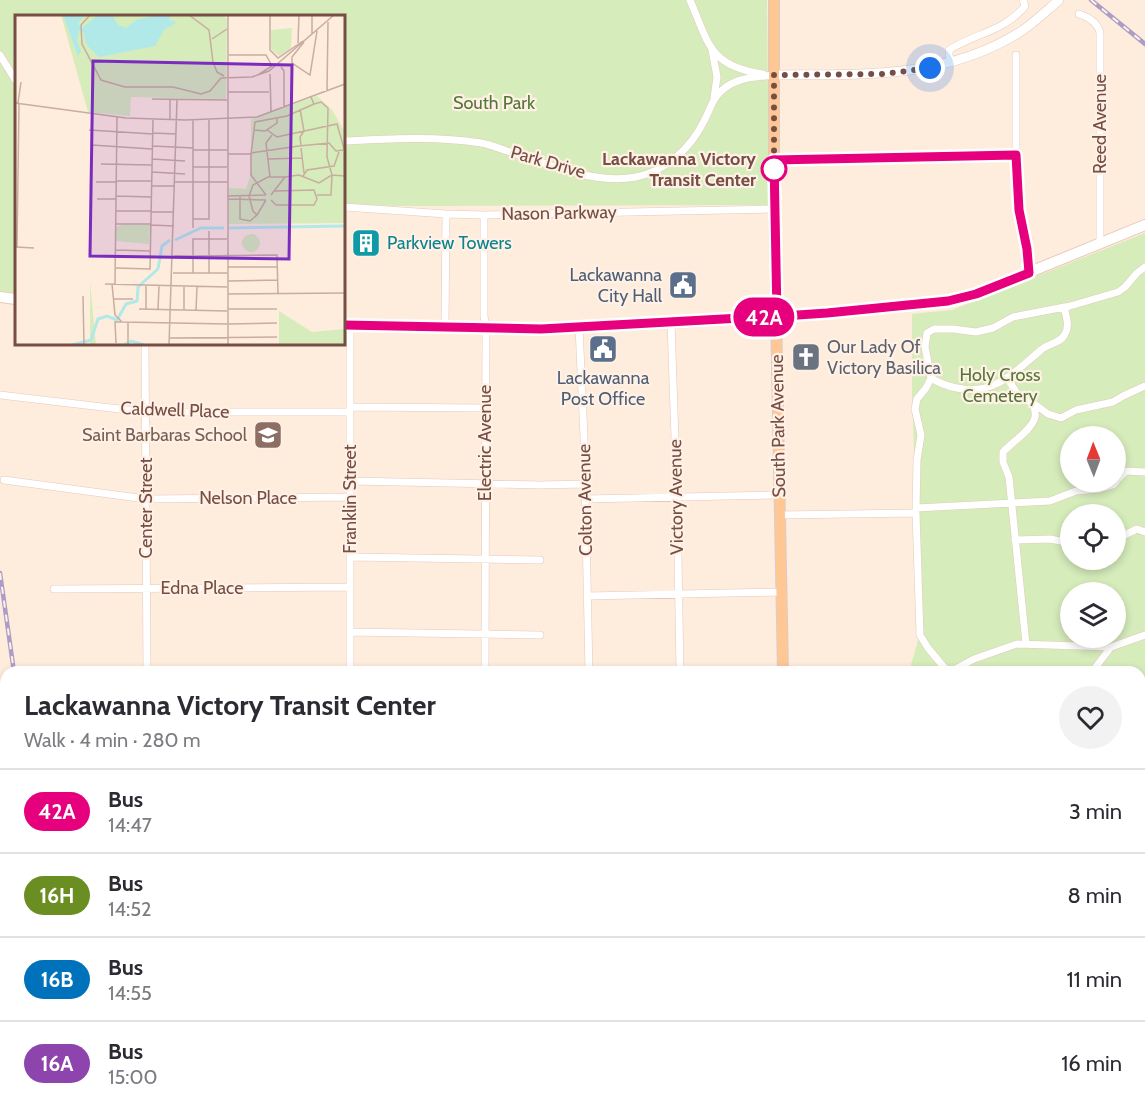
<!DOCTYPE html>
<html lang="en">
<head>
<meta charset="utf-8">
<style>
  body { margin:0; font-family:Cabin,sans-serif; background:#f2f2f3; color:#2b2b33; height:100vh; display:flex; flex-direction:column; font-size:22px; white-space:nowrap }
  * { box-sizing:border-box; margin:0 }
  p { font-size:20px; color:#7c7c81 }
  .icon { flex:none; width:33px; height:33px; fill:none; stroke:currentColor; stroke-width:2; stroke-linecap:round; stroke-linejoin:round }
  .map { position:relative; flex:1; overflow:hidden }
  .panel { position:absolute; left:0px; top:666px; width:1146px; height:452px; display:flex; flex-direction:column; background:#fff; border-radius:18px 18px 0 0; box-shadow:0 3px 9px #0003 }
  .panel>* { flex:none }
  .badge { padding:0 12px; border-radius:20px; font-size:21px; line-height:39px }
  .needle { width:39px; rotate:359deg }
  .tools { position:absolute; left:1060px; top:426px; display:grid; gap:12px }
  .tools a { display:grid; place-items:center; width:66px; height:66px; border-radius:50%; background:#fff; box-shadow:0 3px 9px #0003; font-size:30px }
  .you { position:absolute; width:30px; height:30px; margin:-15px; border:4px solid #fff; border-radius:50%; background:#1a73e8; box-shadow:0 0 0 9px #1a73e833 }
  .map>.badge { position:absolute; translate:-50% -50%; box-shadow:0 0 0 3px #fff }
  .round { display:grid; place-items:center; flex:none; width:63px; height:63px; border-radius:32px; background:#f2f2f3 }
  .overview { display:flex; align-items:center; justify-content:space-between; height:102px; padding:0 24px }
  h1 { font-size:28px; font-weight:800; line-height:45px }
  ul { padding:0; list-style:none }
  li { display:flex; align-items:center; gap:18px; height:84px; padding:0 24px; border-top:2px solid #e1e1e2 }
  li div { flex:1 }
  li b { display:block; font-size:22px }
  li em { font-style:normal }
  li .badge { min-width:66px; font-weight:700; text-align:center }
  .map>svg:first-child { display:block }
  .green { fill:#d6ecbb; fill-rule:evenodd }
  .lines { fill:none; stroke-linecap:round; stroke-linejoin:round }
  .stream { stroke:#96dbdb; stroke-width:2 }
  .minor-casing { stroke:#e5c9bc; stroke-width:8 }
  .tertiary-casing { stroke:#e5c9bc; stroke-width:10 }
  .secondary-casing { stroke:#eac8b8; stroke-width:12 }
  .primary-casing { stroke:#d9cdcb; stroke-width:12 }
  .minor { stroke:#fff; stroke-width:7 }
  .tertiary { stroke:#fff; stroke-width:9 }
  .secondary { stroke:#fff; stroke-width:10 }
  .primary { stroke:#ffc793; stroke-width:10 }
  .rail-casing { stroke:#ad9cc7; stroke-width:4.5 }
  .rail { stroke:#fff1e5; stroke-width:2; stroke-dasharray:7; stroke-linecap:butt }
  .line-casing { stroke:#fff; stroke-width:14 }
  .line { stroke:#e6007e; stroke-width:9 }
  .walk { stroke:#764e44; stroke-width:6; stroke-dasharray:0 10.8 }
  .stop-dot { fill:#fff; stroke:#e6007e; stroke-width:3 }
  .labels { text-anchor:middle; stroke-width:4.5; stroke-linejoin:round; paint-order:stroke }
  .park-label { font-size:18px; fill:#547739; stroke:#fff1e5 }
  .street-label { font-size:18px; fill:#764e44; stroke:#fff1e5 }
  .stop-label { font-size:18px; font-weight:bold; fill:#764e44; stroke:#fff1e5; text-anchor:end }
  .culture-label { font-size:18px; fill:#0d838f; stroke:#fff1e5; text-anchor:start }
  .service-label { font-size:18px; fill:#4e5e75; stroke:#fff1e5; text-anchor:end }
  .worship-label { font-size:18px; fill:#5b616d; stroke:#fff1e5; text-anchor:start }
  .education-label { font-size:18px; fill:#785e54; stroke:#fff1e5; text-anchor:end }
  .inset-river { fill:none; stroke:#b1e9e9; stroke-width:3 }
  .inset-road { fill:none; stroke:#c8ada0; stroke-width:1.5 }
  .view { fill:#7b2cbf; fill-opacity:0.15; stroke:#7b2cbf; stroke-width:3 }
  .inset-edge { fill:none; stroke:#764e44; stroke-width:3 }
</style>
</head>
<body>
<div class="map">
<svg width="1145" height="1117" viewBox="0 0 1145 1117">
  <rect width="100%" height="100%" fill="#feecdd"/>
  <path class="green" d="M0,0h767l2,205 -364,1 -61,-1v-189h-328v277l-16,-2z
    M1145,233v679l-5,1v-241h-231l11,-39 -8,-239v-80l40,-4zM1071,436h45v46h-45zM1071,514h45v46h-45zM1071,592h45v46h-45z"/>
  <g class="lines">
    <path class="stream" d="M1140,932l5,-1
      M408,1117l1,-5"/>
    <g class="minor-casing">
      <path id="minor" d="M690,0c19,44 19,66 73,74
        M1079,14c9,3 19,9 21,19v211
        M712,50l5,27 -3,21
        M0,55l16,26
        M1016,55v100l3,55 8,39 2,24
        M951,62l-2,-7v-5c26,-17 55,-18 76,-44l-2,-6
        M344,141c45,-2 91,-5 137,2 8,1 17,5 26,8 40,12 86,34 129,26 30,-6 55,-29 68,-56 7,-13 9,-25 22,-34 14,-10 32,-10 48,-12
        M774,160l242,-5
        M344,207l102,7 38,1 290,-6
        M484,215v101l2,12 -1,344
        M1064,307c2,9 6,19 1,27 -4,9 -15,9 -23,15 -25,21 -48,48 -85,39 -10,-2 -17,-4 -26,-10l-6,-31 2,-14 7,-4h19l23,3 17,-4 20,-11 57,-11 48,-14 7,-5 12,-14 8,-6
        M671,323l6,174 3,175
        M445,327l1,-113
        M579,327l5,110 5,235
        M145,344l2,328
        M1007,378l13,20 13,5 15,11 13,4 15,-8 37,-8 10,-6 22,-10
        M0,395l145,17h205
        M350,407l136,1
        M4,480l142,19 204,-2
        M350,481l190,4 45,-1
        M1116,481l10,-10 19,1
        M585,499l194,-4
        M916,508l134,-7 26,-10 23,-2 14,-4 3,-3
        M916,510l1,-50 4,-25 -6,-26 2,-10 9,-11 5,-10
        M780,515l136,-2 4,122 8,13 20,24
        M1116,539l21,-10 8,3
        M1015,540l35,-1 21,4
        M350,557l190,3
        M54,589l296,-2
        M587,596l194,-4
        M350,632l190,3
        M1026,644l-17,-167 -6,-15v-10c8,-9 30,-23 32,-35 1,-5 -1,-9 -2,-14
        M350,672v-346
        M950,672l24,-13 43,-15 94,3
        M1092,672l19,-25 34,-12
        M1140,722h5
        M1140,805h5
        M151,1112v5
        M596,1112v5
        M688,1112v5
        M1079,1112l1,5
        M349,1117v-5
        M483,1117v-5"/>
    </g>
    <g class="tertiary-casing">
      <path id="tertiary" d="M774,75c86,-1 170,5 246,-43 14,-9 26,-21 39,-32"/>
    </g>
    <g class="secondary-casing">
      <path id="secondary" d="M0,297l16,2
        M344,325l197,4 130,-6 159,-10 118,-12 28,-7 169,-69"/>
    </g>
    <g class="primary-casing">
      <path id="primary" d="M774,0v209l9,463
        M789,1112v5"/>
    </g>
    <use href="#minor" class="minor"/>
    <use href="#tertiary" class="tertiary"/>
    <use href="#secondary" class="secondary"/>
    <use href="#primary" class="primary"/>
    <g class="rail-casing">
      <path id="rail" d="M1091,0l54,44
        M0,573l14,99
        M0,826l6,55
        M30,1112l1,5
        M57,1112l1,5"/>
    </g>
    <use href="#rail" class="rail"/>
  </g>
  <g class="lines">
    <g class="line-casing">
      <path id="line" d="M344,325l197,4 236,-13 -3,-156 242,-5 3,55 8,39 2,24 -53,21 -28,7 -121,12 -44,3"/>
    </g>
    <use href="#line" class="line"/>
    <path class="walk" d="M774,169v7v-101l109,-1 47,-6"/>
  </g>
  <defs>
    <g id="building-square" transform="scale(1.5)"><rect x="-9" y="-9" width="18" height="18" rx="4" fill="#0f9aa8" stroke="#fff1e5"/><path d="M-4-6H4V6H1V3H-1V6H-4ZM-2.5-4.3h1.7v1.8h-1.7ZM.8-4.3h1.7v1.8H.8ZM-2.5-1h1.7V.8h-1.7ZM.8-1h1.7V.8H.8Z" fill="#fff"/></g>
    <g id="civic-square" transform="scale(1.5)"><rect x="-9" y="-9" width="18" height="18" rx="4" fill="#5c6f8a" stroke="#fff1e5"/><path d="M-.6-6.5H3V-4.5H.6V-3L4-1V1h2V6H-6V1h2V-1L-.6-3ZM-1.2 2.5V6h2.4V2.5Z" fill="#fff"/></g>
    <g id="church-square" transform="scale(1.5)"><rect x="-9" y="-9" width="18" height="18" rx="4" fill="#6b7280" stroke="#fff1e5"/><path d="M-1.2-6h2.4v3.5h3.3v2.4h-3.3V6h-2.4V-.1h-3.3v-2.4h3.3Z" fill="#fff"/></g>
    <g id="school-square" transform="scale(1.5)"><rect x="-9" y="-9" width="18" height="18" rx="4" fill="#8d6e63" stroke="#fff1e5"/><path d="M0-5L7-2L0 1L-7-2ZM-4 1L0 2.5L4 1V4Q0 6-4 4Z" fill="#fff"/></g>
  </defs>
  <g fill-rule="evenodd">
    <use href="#building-square" x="366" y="243"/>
    <use href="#civic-square" x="683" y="285"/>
    <use href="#civic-square" x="603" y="349"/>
    <use href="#church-square" x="806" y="357"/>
    <use href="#school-square" x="268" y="435"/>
  </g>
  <circle class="stop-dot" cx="774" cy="169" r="12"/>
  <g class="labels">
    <g class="park-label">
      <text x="494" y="109">South Park</text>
      <text x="1000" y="381">Holy Cross<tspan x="1000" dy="21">Cemetery</tspan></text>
    </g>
    <g class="street-label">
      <text transform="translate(1100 124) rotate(-90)" y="6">Reed Avenue</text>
      <text transform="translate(548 162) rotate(16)" y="6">Park Drive</text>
      <text transform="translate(559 213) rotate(-1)" y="6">Nason Parkway</text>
      <text transform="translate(175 410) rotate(2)" y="6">Caldwell Place</text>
      <text transform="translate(778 426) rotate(-91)" y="6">South Park Avenue</text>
      <text transform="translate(485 443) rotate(-90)" y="6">Electric Avenue</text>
      <text transform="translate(676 497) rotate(-91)" y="6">Victory Avenue</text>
      <text x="248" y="504">Nelson Place</text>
      <text transform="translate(350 499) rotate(-90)" y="6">Franklin Street</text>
      <text transform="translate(585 500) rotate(-91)" y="6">Colton Avenue</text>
      <text transform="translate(146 508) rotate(-90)" y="6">Center Street</text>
      <text x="202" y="594">Edna Place</text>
    </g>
    <g class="stop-label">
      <text x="756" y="165">Lackawanna Victory<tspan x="756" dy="21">Transit Center</tspan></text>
    </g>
    <g class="culture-label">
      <text x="387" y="249">Parkview Towers</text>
    </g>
    <g class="service-label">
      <text x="662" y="281">Lackawanna<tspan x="662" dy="21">City Hall</tspan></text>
      <text x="603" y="384" text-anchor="middle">Lackawanna<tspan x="603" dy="21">Post Office</tspan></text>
    </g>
    <g class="worship-label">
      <text x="827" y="353">Our Lady Of<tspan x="827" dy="21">Victory Basilica</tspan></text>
    </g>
    <g class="education-label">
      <text x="247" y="441">Saint Barbaras School</text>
    </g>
  </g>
  <g transform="translate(15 15)">
    <rect width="330" height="330" fill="#feecdd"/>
    <path d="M46,0h162l4,4 -1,80 -95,-2 -1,19 -42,-4zM277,13l-1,20 -12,8 -8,-7v-19zM302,81l15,14 13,22v91l-116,1v-36l17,1 5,-15v-55zM108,210h27l-1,19 -33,-3v-14zM227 228a9 9 0 1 1 18 0a9 9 0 1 1-18 0ZM75,267l6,63h-6zM264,296l33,21 33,-3v16h-66z" fill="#d6ecbb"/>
    <path d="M48,0h22l-7,8 4,5 16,-13 15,1 5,9 8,3 10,-8 20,-5h15l-2,5 8,2 -13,8 -9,16 -56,11 -13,-13 -2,-11 -5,-3 -2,11 4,10 -3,5z" fill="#b1e9e9"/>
    <path class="inset-river" d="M214,213l116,-2M160,225l26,-12h23M143,254l4,-23 8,-6M57,330l19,-5 7,-21 9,-3 10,4 9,-16 11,-3 1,-14 20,-18M109,330l7,-4 14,4"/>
    <path class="inset-road" d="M75,0l-9,10 1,19 19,36 24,7h48l28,7 9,-3 11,-13 31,-1 17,-6 65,-56M174,0l20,15 4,32 4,10 7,4M255,0v35l8,8 25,-17M297,20v-20M197,24l15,-10M289,27l-12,15v6l18,12 7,-44M283,28l1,-28M214,40h37l6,11 -14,9M266,52l3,4v36M255,59l1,37M312,76l1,-69M213,77h41M303,79l27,-10M137,84l75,1M0,88l111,15 60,2 71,-3 61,-23M3,88l3,-21M285,94l4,22 -4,6 1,8M262,103v5l-12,8 -11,-1 1,-8 32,-6 27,-12M155,104v-19M178,105v108M74,115l64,4M252,115l10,7 60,-13 8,28M138,118l23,1M77,130l60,4M138,131l40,2M289,131h-5l30,-3 7,8 7,-1M286,133l3,25M178,135h34M236,138l48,-7M213,139h23v21l15,20M236,139l3,-24M137,144l33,2M253,144l34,-1M86,149l51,1M178,152h34M137,157l33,2M288,161l4,-6 27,-4 5,-14M255,162l-4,-34 6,-8M102,166h35M81,167h21M160,167h52M137,171h23M256,180l14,-18 14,-2 20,8 13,-8 -5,-18 1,-49 -7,-6 -7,2 -3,-7M302,180h14l1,-20 13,1M101,181l36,1M212,181l39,-1M225,181v23l10,2 7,-6M82,184h19M213,184l38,1M251,185l-9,15 -4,-4 -4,-15 4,-11 15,-8h16M256,185l5,5h38l3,-6 -3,-9 -39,1M101,196h35M136,197h23M178,204h16v-99M101,209h35M136,210l23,1M194,216v42M1,232l18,1M2,232l2,-143M101,235l35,1M159,241h19M178,241l84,-1 1,39M213,252h50M101,253l34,1 3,-150M158,258h54M178,258v-34h34M213,266l50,-1M90,269l122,3M97,269l3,31 7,7 105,2M100,269l2,-167M213,279l117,-1M68,281l1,49M98,284h20M124,294l88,2M131,294v-24M143,294l1,-23M213,294h49M169,295v-24M181,295l1,-23M113,308v22M213,309l49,-1M155,323l107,-1M101,328l-1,-21h6M154,330l8,-245M213,330v-330"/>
    <path class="view" d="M78,46l199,4 -3,194 -199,-3z"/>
    <rect width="330" height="330" class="inset-edge"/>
  </g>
</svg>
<div class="tools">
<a><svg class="needle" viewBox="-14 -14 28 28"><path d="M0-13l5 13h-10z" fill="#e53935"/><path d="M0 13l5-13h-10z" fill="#7c7c81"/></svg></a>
<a><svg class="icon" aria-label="locate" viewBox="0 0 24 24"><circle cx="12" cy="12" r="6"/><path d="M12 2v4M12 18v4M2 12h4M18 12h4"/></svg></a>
<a><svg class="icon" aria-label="layers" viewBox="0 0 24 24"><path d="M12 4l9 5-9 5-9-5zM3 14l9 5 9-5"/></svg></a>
</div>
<div class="you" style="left:930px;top:68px"></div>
<b class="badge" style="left:764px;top:317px;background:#e6007e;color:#fff">42A</b>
<section class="panel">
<div class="overview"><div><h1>Lackawanna Victory Transit Center</h1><p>Walk · 4 min · 280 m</p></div><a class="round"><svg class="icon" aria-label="heart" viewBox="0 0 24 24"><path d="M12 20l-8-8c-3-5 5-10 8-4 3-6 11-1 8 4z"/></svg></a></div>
<ul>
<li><span class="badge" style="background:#e6007e;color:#fff">42A</span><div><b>Bus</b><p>14:47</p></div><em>3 min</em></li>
<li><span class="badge" style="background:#6b8e23;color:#fff">16H</span><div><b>Bus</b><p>14:52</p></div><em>8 min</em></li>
<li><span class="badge" style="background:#0072bc;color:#fff">16B</span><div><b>Bus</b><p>14:55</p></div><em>11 min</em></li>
<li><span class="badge" style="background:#8e44ad;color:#fff">16A</span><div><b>Bus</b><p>15:00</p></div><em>16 min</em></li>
</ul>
</section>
</div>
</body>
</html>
